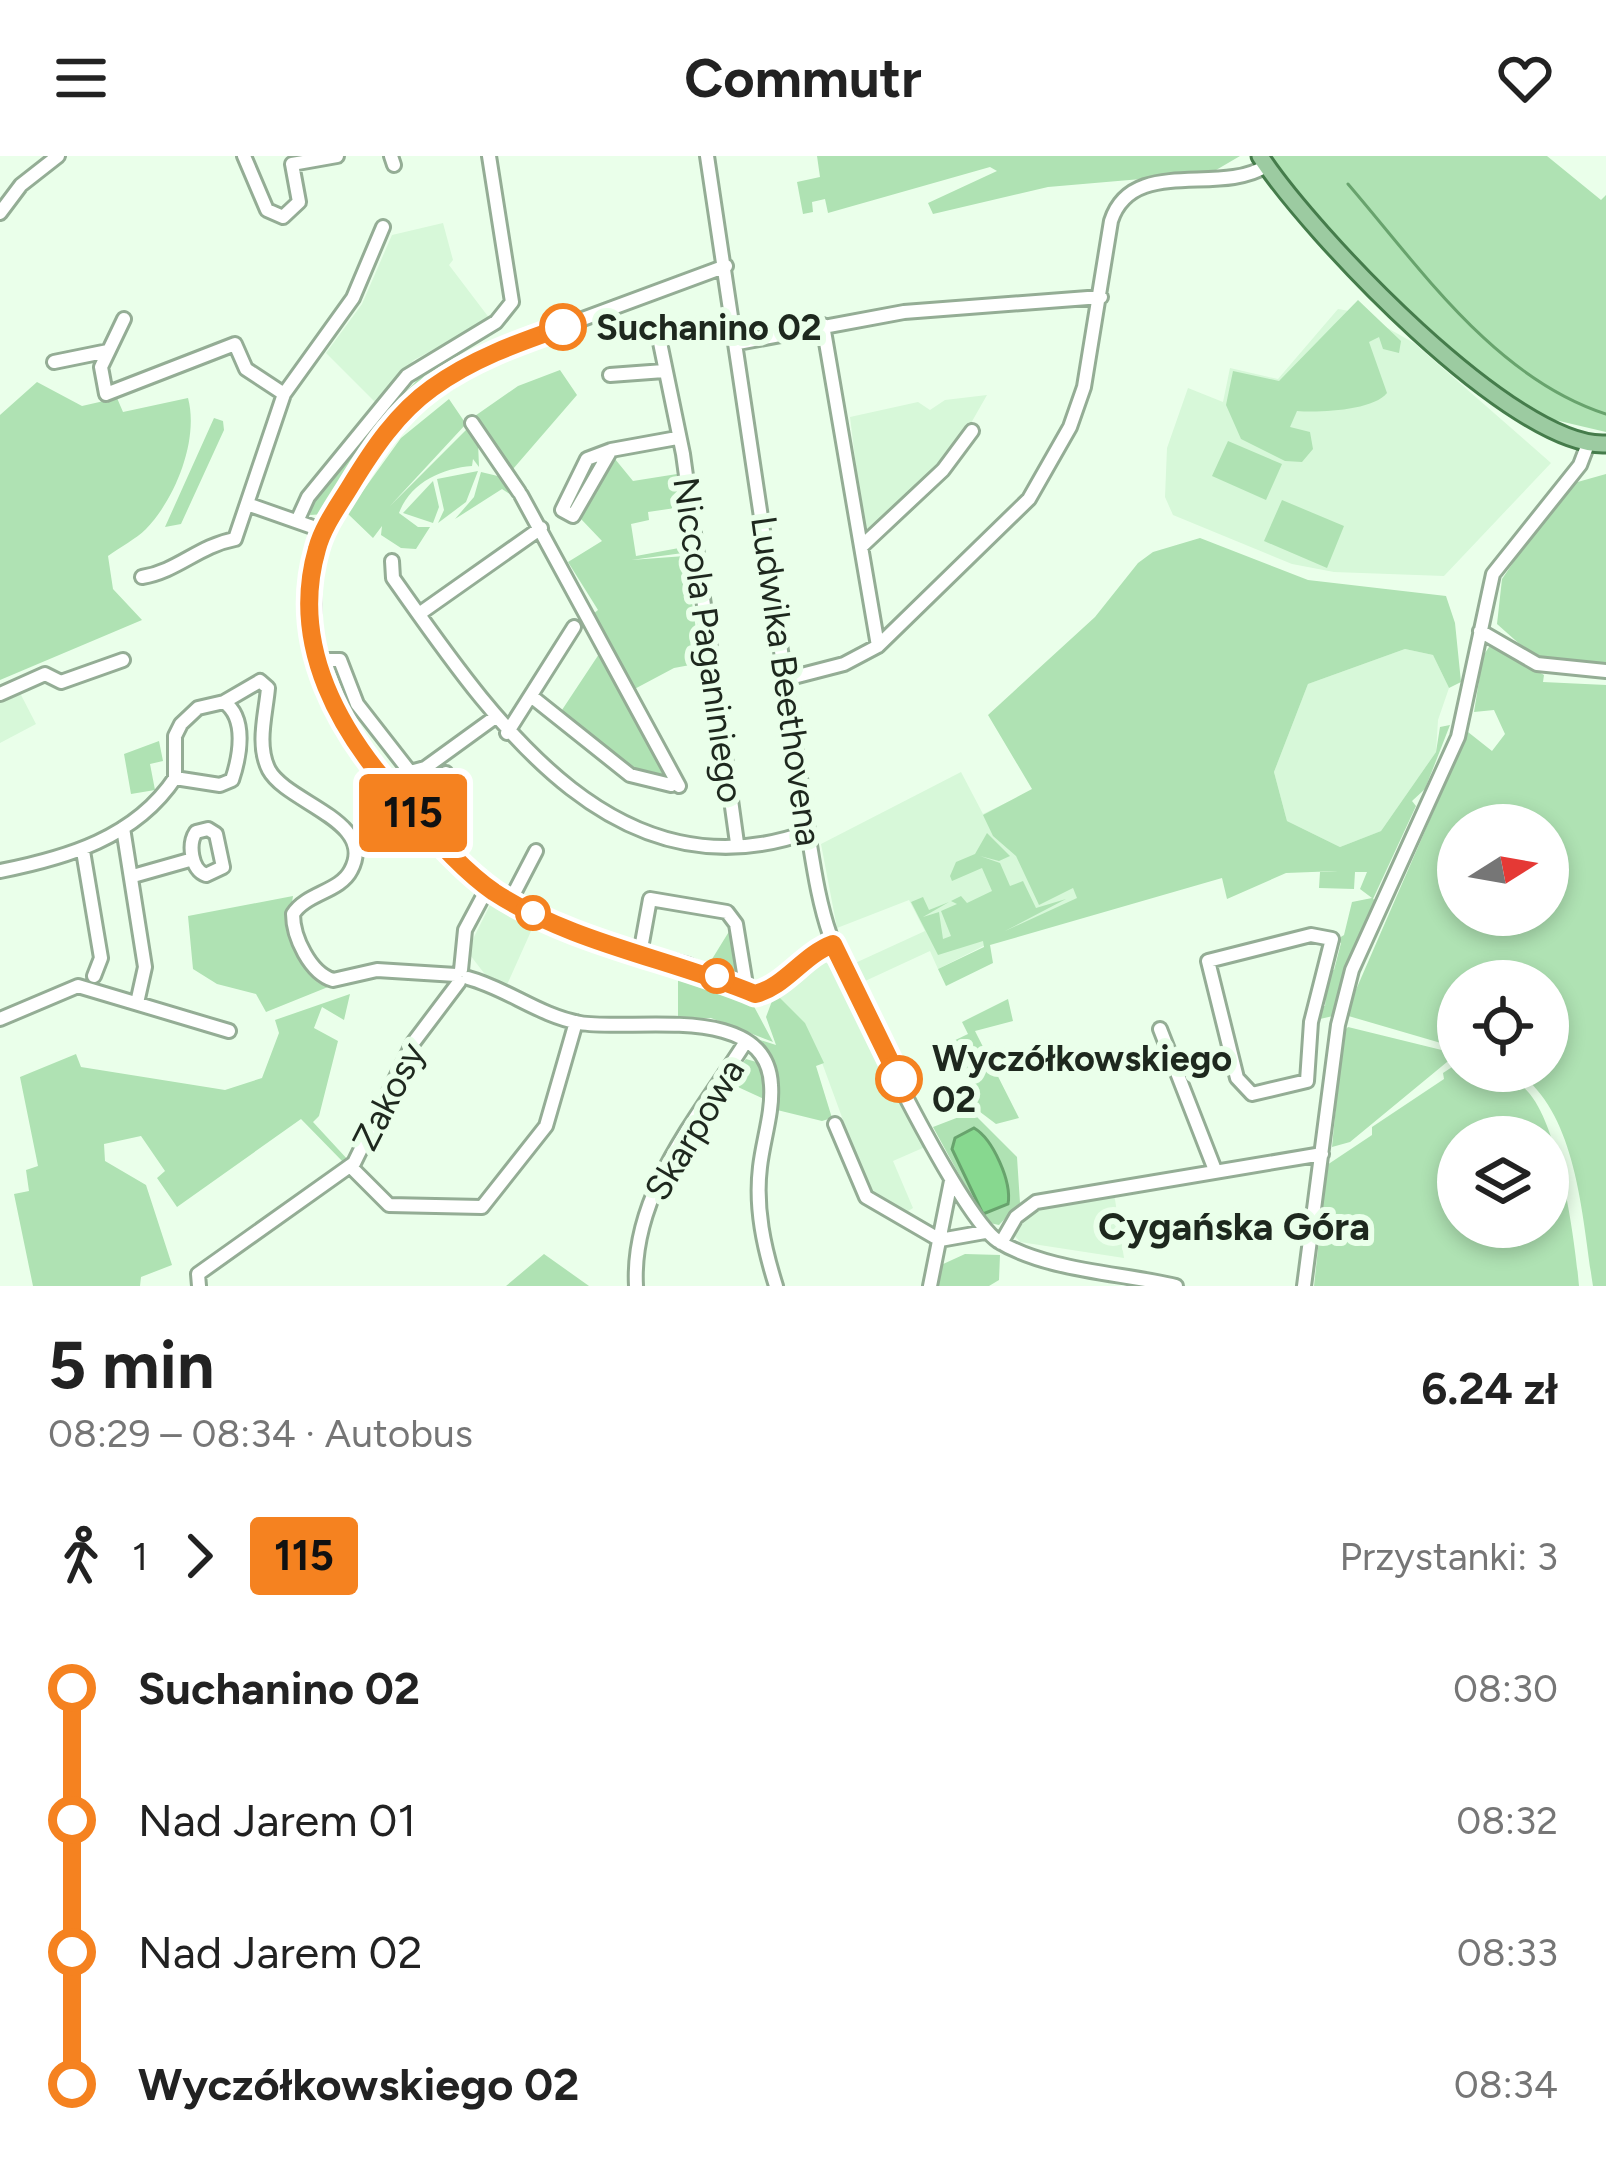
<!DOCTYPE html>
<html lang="pl">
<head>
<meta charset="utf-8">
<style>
  body { margin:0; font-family:Figtree,sans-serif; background:#f6f6f6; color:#222; height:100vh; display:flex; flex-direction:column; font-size:45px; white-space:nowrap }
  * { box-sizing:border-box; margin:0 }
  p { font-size:39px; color:#767676 }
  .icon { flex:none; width:66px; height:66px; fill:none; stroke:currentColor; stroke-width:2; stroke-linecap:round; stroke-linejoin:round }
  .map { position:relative; height:1130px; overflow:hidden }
  .panel { display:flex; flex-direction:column; background:#fff; flex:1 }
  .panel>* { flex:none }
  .badge { padding:0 24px; border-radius:9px; font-size:42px; line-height:78px }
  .needle { width:78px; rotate:79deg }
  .tools { position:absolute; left:1437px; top:648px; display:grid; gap:24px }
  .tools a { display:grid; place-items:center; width:132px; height:132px; border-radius:50%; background:#fff; box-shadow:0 6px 18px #0003; font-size:60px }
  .map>.badge { position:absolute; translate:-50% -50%; box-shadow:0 0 0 6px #fff }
  .legs { display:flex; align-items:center; gap:18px; height:132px; padding:0 48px; font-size:39px }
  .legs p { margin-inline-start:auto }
  .head { display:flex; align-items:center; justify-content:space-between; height:204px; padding:0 48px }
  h1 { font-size:66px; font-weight:700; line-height:90px }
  ul { padding:0 48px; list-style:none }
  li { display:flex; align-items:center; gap:42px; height:132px; font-size:45px }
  li i { display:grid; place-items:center; width:18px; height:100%; margin:0 15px; background:currentColor }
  li i::after { content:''; width:30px; height:30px; margin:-15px; border:9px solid; border-radius:50%; background:#fff }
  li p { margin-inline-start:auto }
  li:first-child i { background:linear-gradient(#0000 50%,currentColor 0) }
  li:last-child i { background:linear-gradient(currentColor 50%,#0000 0) }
  header { display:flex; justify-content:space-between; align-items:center; height:156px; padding:0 48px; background:#fff; font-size:54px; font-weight:700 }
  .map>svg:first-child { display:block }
  .built { fill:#d7f8d9 }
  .green { fill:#afe2b3; fill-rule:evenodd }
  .water { fill:#87d88f; stroke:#68a36d; stroke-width:3 }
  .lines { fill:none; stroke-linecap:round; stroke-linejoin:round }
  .stream { stroke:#68a36d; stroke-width:3 }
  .minor-casing { stroke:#94ad95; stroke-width:18 }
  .major-casing { stroke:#457c4b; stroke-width:21 }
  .minor { stroke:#fff; stroke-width:12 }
  .major { stroke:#9ccba1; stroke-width:15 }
  .line-1-casing { stroke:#fff; stroke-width:27 }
  .line-1 { stroke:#f58220; stroke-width:18 }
  .stop-1-dot { fill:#fff; stroke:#f58220; stroke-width:6 }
  .labels { text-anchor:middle; stroke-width:12; stroke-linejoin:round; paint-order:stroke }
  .stop-label { font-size:36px; font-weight:bold; fill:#1e281e; stroke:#eaffea; text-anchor:start }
  .street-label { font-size:36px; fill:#1e281e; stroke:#eaffea }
  .neighbourhood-label { font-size:39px; font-weight:bold; fill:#1e281e; stroke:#eaffea }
</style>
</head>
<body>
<header><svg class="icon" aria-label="menu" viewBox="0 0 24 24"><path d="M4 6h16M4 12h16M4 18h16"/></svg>Commutr<svg class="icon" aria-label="heart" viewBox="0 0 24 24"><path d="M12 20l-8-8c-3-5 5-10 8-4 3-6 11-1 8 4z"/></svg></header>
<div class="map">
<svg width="1606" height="1130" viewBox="0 0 1606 1130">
  <rect width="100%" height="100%" fill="#eaffea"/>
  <path class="built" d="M443,67l10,37 -4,5 41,54 -76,41 -39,42 -49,-49 36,-49 30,-69z
    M1338,153l23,4 53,30 137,120 -107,113 -110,-4 -42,-8 -119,-49 -8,-18 2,-49 21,-60 35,14 7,-34 48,11z
    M987,239l-33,58 -89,88 -15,-124 68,-15 12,8 15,-10z
    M1405,493l28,6 16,33 -11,32 -2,32 -55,79 -41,16 -53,-26 -13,-49 34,-88z
    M20,537l16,31 -36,19v-42z
    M961,616l22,42 27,-13 12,24 18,-7 38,80 -140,71 -8,-18 -67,31 -10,-18 72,-33 -16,-31 -72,28 -16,-84z
    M491,747l41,26 -26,58 -19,-10 -20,-26z
    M819,803l15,8 91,180 -32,14 20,47 -8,5 -36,-22 -52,-142 -44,-53z
    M1114,1037l10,65 -104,-16 -6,-7 11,-18 17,-10z"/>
  <path class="green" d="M817,0h423l-29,17 -163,14 -115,27 -5,-11 69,-32 -7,-4 -162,46 -3,-14 -13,3 1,10 -10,2 -6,-32 23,-5z
    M1270,0h277l54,44 5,-5v237l-68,-16 -64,-48 -131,-118z
    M1358,144l43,41 -2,12 -16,-4 -4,-12 -10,5 18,51c-13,17 -67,20 -90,18l-7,16 20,5 3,17 -11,13 -17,-1 -44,-22 -15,-34 7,-34 46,10z
    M560,214l17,25 -64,74 -41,-51 46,-32z
    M419,215l7,3 -57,68 -44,72 -15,1 3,-20 84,-95 -5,-5 5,-4 6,4 19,-20z
    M37,226l45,24 35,-8 6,14 65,-14c11,41 -12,100 -42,131 -10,10 -26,18 -38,27l5,33 29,31 -142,60v-265z
    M449,243l17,25 -76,82 79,-79 9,15 1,25 -6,-8 -1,7c-30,2 -62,17 -73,47l19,14h12l-14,22 -15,-1 -20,-13 1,-9 -9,12 -26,-25 54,-75z
    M214,262l9,3 1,9 -43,94 -16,3z
    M1228,285l54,23 -16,36 -54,-24z
    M615,303l18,22 44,-7 5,33 -34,5 1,8 -18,4 5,32 43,-8 4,5 -52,7 54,-4 16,107 -27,5 -47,25 44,86 -35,-6 -76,-60 43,-65 -15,-30 10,-8 -30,-48 34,-21 -21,-22z
    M478,315l-12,31 -28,21 6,-13 -7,-31z
    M481,316l25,6 8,19 -12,-8 -47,30 19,-22z
    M1606,318v190l-73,-8 -36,-32 5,-45 36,-53 36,-43z
    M433,325l6,26 -6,16 -30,-10z
    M1282,344l62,26 -17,42 -63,-27z
    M1200,382l108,42 138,16 9,27 6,59 -12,6 -16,-33 -28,-6 -97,35 -34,88 13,49 53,26 41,-16 55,-79 4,-25 10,-2 -25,64 -13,12 4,5 -43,93 6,3 -46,114 -13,3v-13h5l3,-37 6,1 7,-27 -5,-3 8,-5 8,-33 20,-4 -12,-9 7,-17h-12l-1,17 -35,-1 1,-16 18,-1 -52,2 -59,26 -5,-21 -232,67 3,18 -47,23 -8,-17 46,-22 -1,-6 -45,14 -27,-53 12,-5 6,13 20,-8 -26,15 16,-5 4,27 8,-3 -10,-25 16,-7 -6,-3 10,-5 6,7 25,-12 -10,-23 -30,13 -2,-5 6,-14 19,-8 12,-21 23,23 -11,5 -19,-5 20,7 10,23 13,-5 13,27 30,-9 -61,32 72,-33 -4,-10 -34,17 -23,-49 -23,-20 -10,-21 49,-26 -44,-74 107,-98 43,-54 15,-11z
    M1491,488l53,31 -1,7 63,3v601h-13c-11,-67 -15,-174 -77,-215h32v-90h-90v67l-113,-33 123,-283 24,19 13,-17 -11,-24 -20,2 9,-56zM1458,669h90v90h-90z
    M159,585l4,20 -13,3 5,26 -24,4 -7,-40z
    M293,740l-5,31 29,55 11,5 -62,25 -10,-18 -39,-10 -24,-15 -5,-53z
    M733,769l11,53 -35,-14z
    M678,811l72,32 23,43 -62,-24h-33z
    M775,837l30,30 19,40 -8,3 16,52 -10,3 -49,-12v-40l-22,-32 25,8 -10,-28z
    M350,838l-6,26 -22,-13 -8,21 24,13 -19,75 -6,6 36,39 -4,3 -44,-45 -124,88 -20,-29 8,-7 -24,-35 -37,8 1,17 41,24 26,80 -31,12 -1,9h-107l-19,-92 15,-3 -3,-21 12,-4 -18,-89 56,-23 5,13 144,23 37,-12 17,-45 -4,-13z
    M1008,843l5,22 -38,10 44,87 -23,6 -33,-25 11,-8 -27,-47 21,-10 -6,-12z
    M1348,871l110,27v6l-11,2 -97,80 -18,5 11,-115z
    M746,903l14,4 6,37 -39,-18z
    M1458,907v8c23,0 45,1 64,15 37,29 53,154 57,200h-265l13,-121 45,-30v-8l72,-48 -1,-6zM1458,981h90v90h-90z
    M972,956l45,45 3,46 -21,22 -14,-3 -52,-95z
    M544,1098l45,32h-83z
    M965,1098l35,1 -1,25 -10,6h-52l4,-21z"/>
  <path class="water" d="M974,972c19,11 38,54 34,76l-25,10 -31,-65 3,-11z"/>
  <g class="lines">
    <path class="stream" d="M1348,28c73,85 147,194 258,230"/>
    <g class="minor-casing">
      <path id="minor" d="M244,0l23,54 16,7 16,-15 -7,-38 45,-8
        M391,0l3,9
        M707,0l103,689c5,31 10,61 20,90 19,53 129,280 168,306 48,30 124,32 178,45
        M0,57l21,-28 37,-29
        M726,110l-230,85 -88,57 -37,44 -47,79 -11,37 1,66 9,49 23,48 37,50 105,106 99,51 101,27 67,29c30,-7 48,-39 78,-50
        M124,163l-23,48 5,27 129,-50 11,25 38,25
        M823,169l55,321
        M657,172l26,126 54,389
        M738,187l166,-31 197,-15
        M54,206l54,-11
        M610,219l54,-4
        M472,267l47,69
        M611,294l-24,9 -25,51 11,6 38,-66 66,-12
        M521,339l158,291
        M247,348l77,27
        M298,363l10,-22 99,-121 89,-54 16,-20 -23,-146
        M862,390l81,-76 29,-39
        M392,405l1,17c95,134 218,324 415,254
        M142,421c36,-6 56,-31 93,-38l49,-145 69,-96 30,-71
        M419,458l122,-86
        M1480,475l57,33 69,7
        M317,504h23l17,44 53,68 15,-4 69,-50
        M786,523l58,-15 34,-18 151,-147 41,-72 14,-40 27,-166c21,-65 108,-25 155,-55
        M0,538l45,-20 16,8 62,-22
        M531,540l99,79 41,10
        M507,577l67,-106
        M175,622l45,7 12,-5c8,-24 15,-62 -8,-78
        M411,655l35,-38
        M123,672l22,139 -8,36
        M208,673l8,5 7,33 -17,8c-15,-5 -18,-31 -10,-43z
        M83,695l18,107 -7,18
        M0,715c66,-13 135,-33 175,-93v-42l6,-12 17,-16 26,-6 36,-21 8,7c-2,25 -12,57 1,82 18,33 108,51 82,100 -11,22 -45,23 -58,44 0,23 17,59 40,66l44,-10 79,5
        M133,720l60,-17
        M510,745l26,-50
        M1311,779l21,4 -21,83 -4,59 -55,13 -15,-16 -29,-117z
        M640,798l10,-55 77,13 9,12 11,67
        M461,814l4,-40 23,-43
        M468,822c38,10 72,38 112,45 53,9 187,-22 191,62 2,27 -8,55 -11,82 -5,41 4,81 16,119
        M0,863l78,-33 151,45
        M1160,873l55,141
        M835,968l31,73 74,43
        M350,1010l39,39 93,2 64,-81 30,-104
        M940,1084l45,-8
        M1001,1087l15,-26 20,-15 286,-48
        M199,1130l-1,-12 156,-111 59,-120 46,-61
        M636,1130c-5,-92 62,-169 109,-243
        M930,1130l21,-105
        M1304,1130l34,-261 14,-55 106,-233 35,-163 87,-109 8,-21"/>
    </g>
    <g class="major-casing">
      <path id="major" d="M1260,0c50,77 254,293 346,288"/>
    </g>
    <use href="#minor" class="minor"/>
    <use href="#major" class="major"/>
  </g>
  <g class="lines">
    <g class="line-1-casing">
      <path id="line-1" d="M563,171c-46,16 -91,32 -131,61 -35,25 -59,61 -81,97 -12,20 -28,41 -34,64 -28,97 24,186 87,254 27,30 57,66 90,89 80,52 175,66 261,102 30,-7 48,-39 78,-50l66,135"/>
    </g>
    <use href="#line-1" class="line-1"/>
  </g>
  <g class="stop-1-dot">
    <circle cx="563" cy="171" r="21"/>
    <circle cx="533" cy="757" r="15"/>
    <circle cx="717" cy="820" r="15"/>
    <circle cx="899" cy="923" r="21"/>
  </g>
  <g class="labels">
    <g class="stop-label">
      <text x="596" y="184">Suchanino 02</text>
      <text x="932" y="915">Wyczółkowskiego<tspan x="932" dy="41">02</tspan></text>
    </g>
    <g class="street-label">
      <text transform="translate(709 484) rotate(82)" y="13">Niccola Paganiniego</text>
      <text transform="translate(787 525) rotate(82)" y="13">Ludwika Beethovena</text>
      <text transform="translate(388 940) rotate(-63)" y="13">Zakosy</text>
      <text transform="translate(694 973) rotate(-59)" y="13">Skarpowa</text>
    </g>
    <g class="neighbourhood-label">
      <text x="1234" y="1084">Cygańska Góra</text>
    </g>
  </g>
</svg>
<div class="tools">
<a><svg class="needle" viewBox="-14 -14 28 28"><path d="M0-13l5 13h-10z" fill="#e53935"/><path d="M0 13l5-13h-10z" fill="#767676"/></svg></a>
<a><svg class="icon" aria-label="locate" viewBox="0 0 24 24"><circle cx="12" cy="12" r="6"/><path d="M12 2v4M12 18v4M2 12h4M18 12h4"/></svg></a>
<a><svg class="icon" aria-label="layers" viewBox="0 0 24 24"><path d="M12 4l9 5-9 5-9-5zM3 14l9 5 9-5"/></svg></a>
</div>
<b class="badge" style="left:413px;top:657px;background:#f58220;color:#111">115</b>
</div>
<section class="panel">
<div class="head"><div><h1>5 min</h1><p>08:29 – 08:34 · Autobus</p></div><b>6.24 zł</b></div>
<div class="legs"><svg class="icon" aria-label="walk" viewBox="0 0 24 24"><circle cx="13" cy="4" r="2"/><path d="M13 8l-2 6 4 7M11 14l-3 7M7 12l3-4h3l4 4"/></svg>1<svg class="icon" aria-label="forward" viewBox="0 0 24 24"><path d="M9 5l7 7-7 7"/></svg><b class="badge" style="background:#f58220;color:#111">115</b><p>Przystanki: 3</p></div>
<ul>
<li><i style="color:#f58220"></i><b>Suchanino 02</b><p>08:30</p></li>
<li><i style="color:#f58220"></i><span>Nad Jarem 01</span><p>08:32</p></li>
<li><i style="color:#f58220"></i><span>Nad Jarem 02</span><p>08:33</p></li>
<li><i style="color:#f58220"></i><b>Wyczółkowskiego 02</b><p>08:34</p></li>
</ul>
</section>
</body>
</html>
